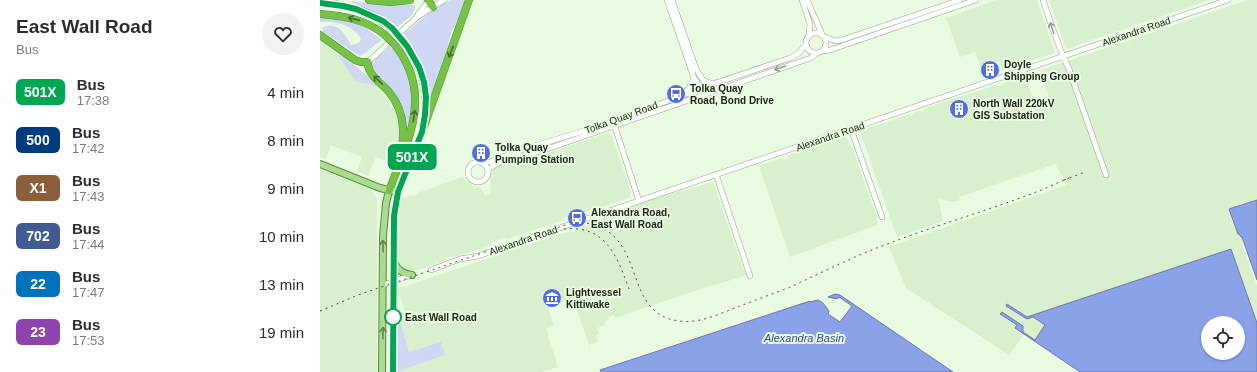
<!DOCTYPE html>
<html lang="en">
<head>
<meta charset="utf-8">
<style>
  body { margin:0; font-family:Arial,sans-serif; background:#f2f2f3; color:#2b2b33; height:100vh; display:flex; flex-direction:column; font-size:15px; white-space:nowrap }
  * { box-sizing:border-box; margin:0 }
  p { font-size:13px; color:#7c7c81 }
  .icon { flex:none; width:22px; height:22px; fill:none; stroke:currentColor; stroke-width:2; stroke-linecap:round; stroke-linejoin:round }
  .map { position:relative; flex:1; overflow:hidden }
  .drawer { display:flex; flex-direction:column; background:#fff; width:320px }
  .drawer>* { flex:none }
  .badge { padding:0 8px; border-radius:6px; font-size:14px; line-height:26px }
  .controls { position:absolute; left:881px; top:316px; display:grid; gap:8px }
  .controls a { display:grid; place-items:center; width:44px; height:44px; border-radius:50%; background:#fff; box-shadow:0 1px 3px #0004; font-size:20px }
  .map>.badge { position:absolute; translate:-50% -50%; box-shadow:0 0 0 2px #fff }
  .round { display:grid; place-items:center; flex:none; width:42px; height:42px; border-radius:21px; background:#f2f2f3 }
  .headline { display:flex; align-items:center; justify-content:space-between; height:68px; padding:0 16px }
  h1 { font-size:19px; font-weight:700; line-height:30px }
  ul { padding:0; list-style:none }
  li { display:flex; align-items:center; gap:12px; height:48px; padding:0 16px }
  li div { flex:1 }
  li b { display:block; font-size:15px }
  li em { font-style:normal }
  li .badge { min-width:44px; font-weight:700; text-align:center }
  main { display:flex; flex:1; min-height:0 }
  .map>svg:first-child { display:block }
  .built { fill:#d9f0cf }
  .green { fill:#ced8f3 }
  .water { fill:#8ba1e8; stroke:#6b7cab; fill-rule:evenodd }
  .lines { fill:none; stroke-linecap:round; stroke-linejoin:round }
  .minor-casing { stroke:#95a58d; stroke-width:6 }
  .major-casing { stroke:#578b38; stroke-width:8 }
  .highway-casing { stroke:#578b38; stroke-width:8 }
  .minor { stroke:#fff; stroke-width:5 }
  .major { stroke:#acda90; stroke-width:6 }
  .highway { stroke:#75c246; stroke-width:7 }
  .rail { stroke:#4b5447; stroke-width:1; stroke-dasharray:2 4; stroke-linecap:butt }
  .highway-bridge-casing { stroke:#578b38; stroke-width:8; stroke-linecap:butt }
  .highway-bridge { stroke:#75c246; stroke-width:7 }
  .oneway { stroke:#466c2f }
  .oneway2 { stroke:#9b9d99 }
  .oneway3 { stroke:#668056 }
  .line-casing { stroke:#fff; stroke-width:9 }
  .line { stroke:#00a651; stroke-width:6 }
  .stop-dot { fill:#fff; stroke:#00a651; stroke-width:2 }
  .labels { text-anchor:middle; stroke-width:4; stroke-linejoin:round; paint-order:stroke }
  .street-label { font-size:10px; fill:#20261d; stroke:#e9fbe0 }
  .poi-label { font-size:10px; font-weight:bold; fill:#20261d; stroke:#e9fbe0; text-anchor:start }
  .stop-label { font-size:10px; font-weight:bold; fill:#20261d; stroke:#e9fbe0; text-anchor:start }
  .water-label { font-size:11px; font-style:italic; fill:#374a9d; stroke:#e9fbe0 }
</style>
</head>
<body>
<main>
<section class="drawer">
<div class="headline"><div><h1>East Wall Road</h1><p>Bus</p></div><a class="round"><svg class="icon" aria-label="heart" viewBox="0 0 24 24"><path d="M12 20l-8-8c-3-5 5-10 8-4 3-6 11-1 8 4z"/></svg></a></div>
<ul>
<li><span class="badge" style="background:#00a651;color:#fff">501X</span><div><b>Bus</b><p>17:38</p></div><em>4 min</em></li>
<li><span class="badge" style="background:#003b80;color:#fff">500</span><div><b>Bus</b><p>17:42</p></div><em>8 min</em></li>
<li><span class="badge" style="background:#8b5e3c;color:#fff">X1</span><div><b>Bus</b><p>17:43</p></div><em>9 min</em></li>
<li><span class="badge" style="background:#3f5b92;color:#fff">702</span><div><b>Bus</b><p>17:44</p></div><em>10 min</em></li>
<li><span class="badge" style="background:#0072bc;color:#fff">22</span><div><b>Bus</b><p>17:47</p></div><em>13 min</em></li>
<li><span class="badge" style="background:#8e44ad;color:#fff">23</span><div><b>Bus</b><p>17:53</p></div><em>19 min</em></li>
</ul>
</section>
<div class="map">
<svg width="937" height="372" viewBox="0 0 937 372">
  <rect width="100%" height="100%" fill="#e9fbe0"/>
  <path class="built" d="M677,0h40l18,53 -52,17 -3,-9 -19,7 -6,-16 -15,5 -14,-39z
    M729,0h160l-143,49z
    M927,0h10v200l-28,9 10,24 3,4 1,11 14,38v37l-26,-74 -204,68v2l6,-2 12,8 -10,15 -12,-8v-7l-22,-11 16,11 -2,4 9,5 -15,21 -103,-67 -17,-41 178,-62 -12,-21 -96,33 1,3 -9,2v-1l-13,-2 5,22 -46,16 -37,-106 49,-17 2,2 2,-1v-2l11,-3 2,-2 70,-23 3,1 6,-2 2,-3 18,-6 9,27 15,-5 -9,-27 94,-31z
    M0,40l18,15 16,25 19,4 12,12 4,6 7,11 4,17 -1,15 -5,19 -18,-7 -8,19 -11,-5 5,-14 -31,-12 -5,14 -6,-2z
    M287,133l5,3 19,56 -2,6 -55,18 -3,-1 -8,3 -2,3 -54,18 -3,-1 -12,4 -1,3 -37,12 -3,-1 -6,2 1,2 -25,9 -9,2 -6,-1 -6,-5 -2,-5 1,-53 3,-10 2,1 8,-3v1l5,-1 1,-2 44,-16 11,9 7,1 5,8 6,-3 -1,-13 2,-7 3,-5 38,-9z
    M525,136l8,14 24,67v8l-87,32 -31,-91 23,-8 1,2 3,-1h2l-1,-3z
    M0,169l51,20 6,10v173h-57z
    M393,182l29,84 5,9 -59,18 -73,25 -1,-3 -6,2 1,3 -5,2 1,3 -8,3 2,6 -3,1 2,7 -9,3 -16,-47 -25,9 6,19 -8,3 12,38 -16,5h-144v-55l8,-2 -6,-19h-2v-8l7,-2v2l4,-2v-1l151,-51 15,-3v-3h6l1,-2 2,-1 10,5 3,-9 57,-23z"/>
  <path class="green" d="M130,0h15l-9,24 -5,8 -3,15 -19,53c-5,-24 -10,-46 -25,-66l26,-22z
    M33,1l14,2 41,2h6l1,3 -3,7 -16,13 -44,-23 -2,-2z
    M0,17c14,1 30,3 43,10 7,3 13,9 19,13 -8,4 -13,12 -22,16l-37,-24v-5c16,-5 21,6 28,18l8,-2 2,-4c-8,-14 -25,-18 -41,-17z
    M70,47l2,2 2,-1c9,14 20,35 19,53 -1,12 -4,25 -6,37 -1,-22 -7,-39 -21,-55 -4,-5 -11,-11 -14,-17l3,-6z
    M18,55l5,1 38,31 -3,1c-10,-7 -15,-3 -24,-8z
    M78,325h3l8,27 32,-10 4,13 -47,16z"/>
  <path class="water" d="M937,200v80l-15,-43h-1l-2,-3h-1l-9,-25z
    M911,249l26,74v49h-177l-65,-44 2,-3 -17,-11 2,-2 21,14v6l12,8 10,-15 -12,-8 -6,2 -21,-13 1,-2 20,13zM888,323h30v30h-30z
    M515,294l5,1 113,77h-352l-1,-2 210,-69v1l8,-2 5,3 6,8 -1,3 12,8 12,-16 -13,-9 -2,2 -9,-2z"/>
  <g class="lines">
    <g class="minor-casing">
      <path id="minor" d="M347,0l27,78 6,9 11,5
        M352,0l24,69 7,11 7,3
        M482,0l8,24 -1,12
        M487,0l15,34
        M723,0c8,24 15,47 26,69l37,106
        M97,16l12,-16
        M486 43a10 10 0 1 1 20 0a10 10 0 1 1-20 0Z
        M505,37l11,4 6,-1 118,-40
        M504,51l6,-1 146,-50
        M48,62l49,-45 27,-17
        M364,92l4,-2 6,-12
        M294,124l25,77
        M531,129l31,88
        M148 172a10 10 0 1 1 20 0a10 10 0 1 1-20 0Z
        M161,162h9l25,-10 88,-27 86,-32c11,-7 18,-8 30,-11l71,-24 9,-5 7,-9
        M168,170c15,-14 37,-13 56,-20l258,-89 9,-3 5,-4
        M396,174l34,102
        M111,270l29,-11 18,-3 58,-20 692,-236
        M63,285l29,-10"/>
    </g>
    <g class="major-casing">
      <path id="major" d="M0,164l60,24 18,4 -4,25 -1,155
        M74,262c3,8 9,12 18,13
        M62,372l1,-136 3,-33 3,-12"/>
    </g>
    <g class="highway-casing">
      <path id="highway" d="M49,0l21,2 20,-2
        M108,0l5,7
        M0,3c26,1 51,8 71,25
        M0,14c23,2 46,5 65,21
        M0,35l35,25 6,2h7c-1,13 14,21 21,30 19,23 15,48 10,75
        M82,40c18,22 26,47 23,76
        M75,45c26,33 24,67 10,104
        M69,191l11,-29
        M78,192l24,-60 47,-132"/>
    </g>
    <use href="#minor" class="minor"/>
    <use href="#major" class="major"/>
    <use href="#highway" class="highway"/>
    <path class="rail" d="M744,180l21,-8
      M244,229c42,-4 53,27 65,60
      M0,311l38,-16 207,-70c13,-3 24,-3 35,2 45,20 25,87 79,94 21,3 42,-8 61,-15 16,-6 32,-12 48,-18 31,-14 62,-30 94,-42 51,-20 105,-35 157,-55 10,-4 20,-9 30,-13"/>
    <g class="highway-bridge-casing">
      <path id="highway-bridge" d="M71,28l11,12
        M65,35l10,10"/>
    </g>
    <use href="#highway-bridge" class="highway-bridge"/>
  </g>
  <defs><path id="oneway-shaft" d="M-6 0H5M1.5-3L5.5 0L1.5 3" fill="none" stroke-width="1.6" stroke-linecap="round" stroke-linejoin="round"/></defs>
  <g class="oneway">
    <use href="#oneway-shaft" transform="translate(34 19) rotate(-165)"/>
    <use href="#oneway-shaft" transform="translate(131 52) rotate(110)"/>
    <use href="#oneway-shaft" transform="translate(58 80) rotate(-136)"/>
    <use href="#oneway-shaft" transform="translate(94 116) rotate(-81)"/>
  </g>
  <g class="oneway2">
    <use href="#oneway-shaft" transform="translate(732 28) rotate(-108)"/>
    <use href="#oneway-shaft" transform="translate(460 68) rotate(161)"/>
  </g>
  <g class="oneway3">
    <use href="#oneway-shaft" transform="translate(63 246) rotate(-91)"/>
    <use href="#oneway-shaft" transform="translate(63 333) rotate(-89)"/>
  </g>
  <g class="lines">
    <g class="line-casing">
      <path id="line" d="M0,3l23,3 13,3 27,12 9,7 15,18 12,21 5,15 2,15 -1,18 -3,17 -24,60 -4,24 -1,156"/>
    </g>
    <use href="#line" class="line"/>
  </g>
  <defs>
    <g id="building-disc" transform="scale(1)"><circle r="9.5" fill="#526ce1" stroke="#e9fbe0"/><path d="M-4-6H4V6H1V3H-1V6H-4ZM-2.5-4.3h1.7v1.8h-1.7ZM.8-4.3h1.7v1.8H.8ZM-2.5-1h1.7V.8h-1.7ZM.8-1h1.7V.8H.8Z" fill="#fff"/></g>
    <g id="bus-disc" transform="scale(1)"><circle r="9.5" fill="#526ce1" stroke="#e9fbe0"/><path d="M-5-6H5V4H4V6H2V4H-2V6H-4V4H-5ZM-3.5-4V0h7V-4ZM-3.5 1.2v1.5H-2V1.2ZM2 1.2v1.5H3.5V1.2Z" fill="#fff"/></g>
    <g id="museum-disc" transform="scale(1)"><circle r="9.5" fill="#526ce1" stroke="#e9fbe0"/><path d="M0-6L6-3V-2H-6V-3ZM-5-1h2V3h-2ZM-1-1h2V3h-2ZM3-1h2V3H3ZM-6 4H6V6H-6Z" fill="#fff"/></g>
  </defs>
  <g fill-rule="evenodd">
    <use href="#building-disc" x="670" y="70"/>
    <use href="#bus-disc" x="356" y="94"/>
    <use href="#building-disc" x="639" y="109"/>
    <use href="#building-disc" x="161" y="153"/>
    <use href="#bus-disc" x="257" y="218"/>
    <use href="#museum-disc" x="232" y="298"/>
  </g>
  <circle class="stop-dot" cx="73" cy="317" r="8"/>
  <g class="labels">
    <g class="street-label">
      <text transform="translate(816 31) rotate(-19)" y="4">Alexandra Road</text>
      <text transform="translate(301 117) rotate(-20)" y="4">Tolka Quay Road</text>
      <text transform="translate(510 136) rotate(-19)" y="4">Alexandra Road</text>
      <text transform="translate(203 240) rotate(-19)" y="4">Alexandra Road</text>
    </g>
    <g class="poi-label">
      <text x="684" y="68">Doyle<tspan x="684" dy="12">Shipping Group</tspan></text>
      <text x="370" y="92">Tolka Quay<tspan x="370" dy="12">Road, Bond Drive</tspan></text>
      <text x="653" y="107">North Wall 220kV<tspan x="653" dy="12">GIS Substation</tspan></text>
      <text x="175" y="151">Tolka Quay<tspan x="175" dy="12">Pumping Station</tspan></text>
      <text x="271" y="216">Alexandra Road,<tspan x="271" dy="12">East Wall Road</tspan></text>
      <text x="246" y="296">Lightvessel<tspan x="246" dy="12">Kittiwake</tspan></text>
    </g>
    <g class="stop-label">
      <text x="85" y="321">East Wall Road</text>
    </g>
    <g class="water-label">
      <text x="484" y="342">Alexandra Basin</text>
    </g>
  </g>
</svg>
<div class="controls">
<a><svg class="icon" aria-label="locate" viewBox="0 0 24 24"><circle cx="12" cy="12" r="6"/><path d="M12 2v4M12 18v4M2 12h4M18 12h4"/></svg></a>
</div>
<b class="badge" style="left:92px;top:157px;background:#00a651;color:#fff">501X</b>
</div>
</main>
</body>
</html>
